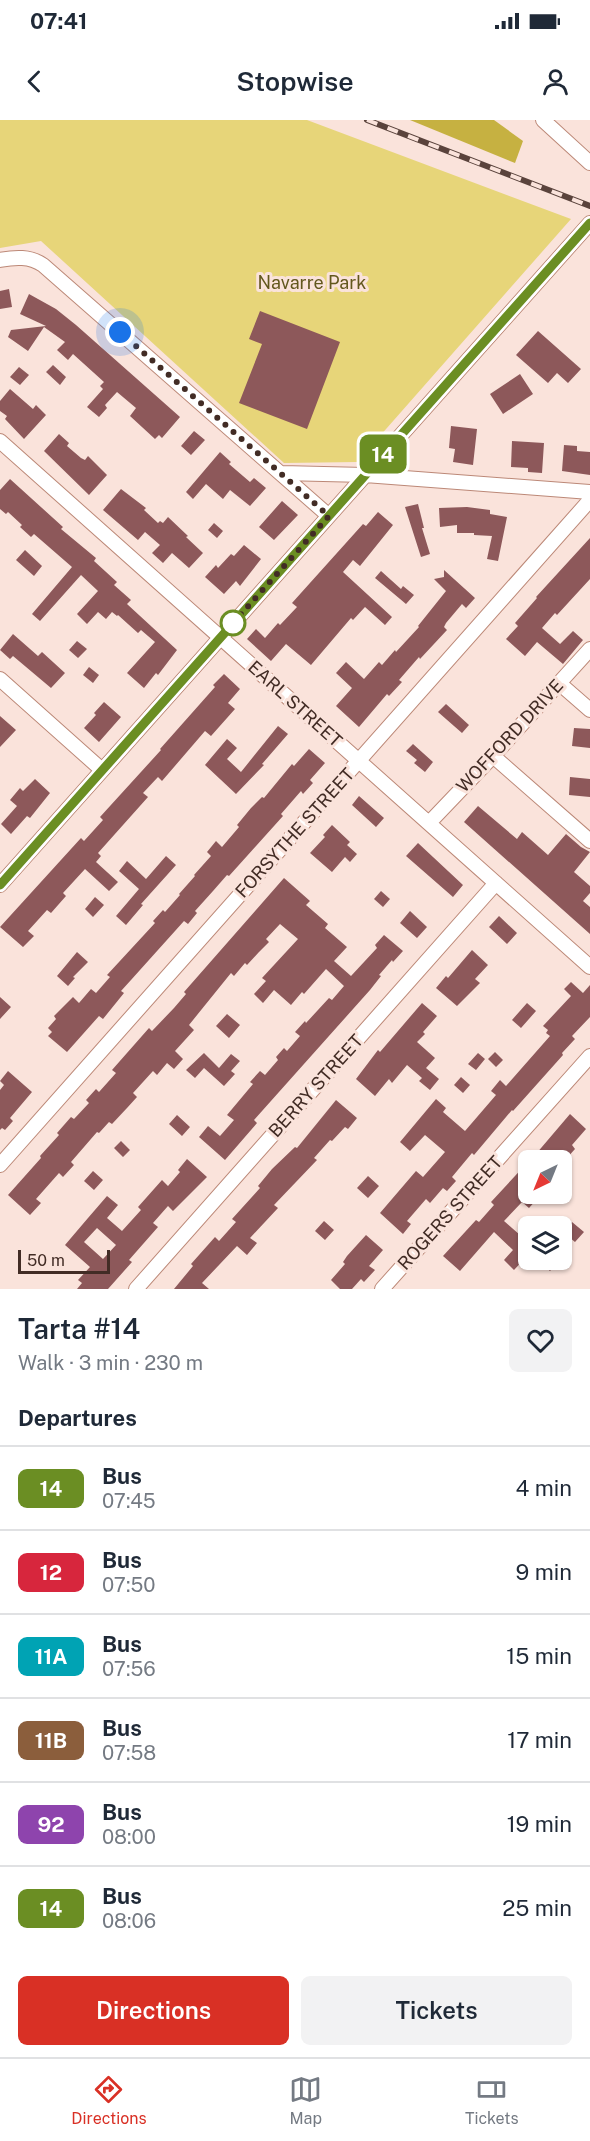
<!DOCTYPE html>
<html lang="en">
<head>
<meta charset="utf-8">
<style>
  body { margin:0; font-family:"Public Sans",sans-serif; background:#f2f2f3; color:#1f2937; height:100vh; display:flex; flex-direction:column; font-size:22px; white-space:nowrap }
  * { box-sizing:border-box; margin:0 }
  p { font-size:20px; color:#747a83 }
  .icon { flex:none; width:33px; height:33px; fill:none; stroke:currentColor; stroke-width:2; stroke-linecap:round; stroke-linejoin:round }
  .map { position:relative; height:1169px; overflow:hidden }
  .drawer { display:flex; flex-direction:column; background:#fff; flex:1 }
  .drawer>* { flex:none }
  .badge { padding:0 12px; border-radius:9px; font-size:21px; line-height:39px }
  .needle { width:39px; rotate:223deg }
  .fabs { position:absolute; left:518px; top:1030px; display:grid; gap:12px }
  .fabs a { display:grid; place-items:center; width:54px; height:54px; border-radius:9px; background:#fff; box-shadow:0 2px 4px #0004; font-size:30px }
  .scale { position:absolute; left:18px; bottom:15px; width:92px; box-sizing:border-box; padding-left:6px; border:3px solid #422c25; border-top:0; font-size:16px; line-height:21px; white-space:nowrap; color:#422c25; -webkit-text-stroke:4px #fae3db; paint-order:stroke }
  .you { position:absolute; width:30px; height:30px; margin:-15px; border:4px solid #fff; border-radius:50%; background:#1a73e8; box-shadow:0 0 0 9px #1a73e833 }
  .map>.badge { position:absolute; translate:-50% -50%; box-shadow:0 0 0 3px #fff }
  h2 { padding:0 18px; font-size:22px; line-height:54px }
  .round { display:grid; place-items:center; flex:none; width:63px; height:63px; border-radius:9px; background:#f2f2f3 }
  .summary { display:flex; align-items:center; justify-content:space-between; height:102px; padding:0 18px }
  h1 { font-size:28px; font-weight:600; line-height:45px }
  .cta { display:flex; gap:12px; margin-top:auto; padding:12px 18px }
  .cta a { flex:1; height:69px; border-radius:9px; background:#d93025; color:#fff; font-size:24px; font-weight:600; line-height:69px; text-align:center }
  .cta a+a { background:#f2f2f3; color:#1f2937 }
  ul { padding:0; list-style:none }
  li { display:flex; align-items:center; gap:18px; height:84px; padding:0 18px; border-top:2px solid #e0e1e3 }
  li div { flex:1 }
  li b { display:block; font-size:22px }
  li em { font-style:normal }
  li .badge { min-width:66px; font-weight:700; text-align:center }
  .status { display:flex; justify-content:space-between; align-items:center; height:42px; padding:0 30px; background:#fff; direction:ltr }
  .status svg { height:16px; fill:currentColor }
  header { display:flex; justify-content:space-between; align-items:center; height:78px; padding:0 18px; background:#fff; font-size:27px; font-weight:600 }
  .tab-bar { display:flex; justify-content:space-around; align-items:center; height:84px; border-top:2px solid #e0e1e3; background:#fff; font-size:16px; color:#747a83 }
  .tab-bar a { display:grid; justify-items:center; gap:3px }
  .tab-bar .on { color:#d93025 }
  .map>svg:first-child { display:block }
  .green { fill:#e7d579 }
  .forest { fill:#c6b141 }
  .building { fill:#8d585a; fill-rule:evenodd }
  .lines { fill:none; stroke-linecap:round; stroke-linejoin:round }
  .minor-casing { stroke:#bc8877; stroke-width:16 }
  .minor { stroke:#fff; stroke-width:14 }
  .rail-casing { stroke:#5a433c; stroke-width:6 }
  .rail { stroke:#fae3db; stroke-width:4; stroke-dasharray:11; stroke-linecap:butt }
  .line-casing { stroke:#fff; stroke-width:14 }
  .line { stroke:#6b8e23; stroke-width:9 }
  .walk { stroke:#422c25; stroke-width:6; stroke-dasharray:0 10.8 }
  .stop-dot { fill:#fff; stroke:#6b8e23; stroke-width:3 }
  .labels { text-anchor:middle; stroke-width:6; stroke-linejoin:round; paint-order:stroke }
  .park-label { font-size:18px; fill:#62571d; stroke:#fae3db }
  .street-label { font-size:18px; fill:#422c25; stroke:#fae3db }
</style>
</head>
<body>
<div class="status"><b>07:41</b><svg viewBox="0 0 49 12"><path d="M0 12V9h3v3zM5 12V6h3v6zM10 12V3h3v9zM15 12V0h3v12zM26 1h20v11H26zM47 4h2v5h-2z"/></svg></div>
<header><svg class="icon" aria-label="back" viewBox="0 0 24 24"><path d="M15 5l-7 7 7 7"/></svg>Stopwise<svg class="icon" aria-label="person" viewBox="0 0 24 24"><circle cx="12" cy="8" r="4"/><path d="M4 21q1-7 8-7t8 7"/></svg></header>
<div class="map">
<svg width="590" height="1169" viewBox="0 0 590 1169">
  <rect width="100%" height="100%" fill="#fae3db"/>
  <path class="green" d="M0,0h307l264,99 -214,243 -73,1 -243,-222 -41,7z"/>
  <path class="forest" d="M410,0h84l29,21 -8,22z"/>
  <path class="building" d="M9,169l3,18 -12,2v-18z
    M29,174l27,15 20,16 104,92 -18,21 -3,-3 -4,4 -25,-23 6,-8 -19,-16 -12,13 2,3 -8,9 -12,-10 16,-18 -3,-3 4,-4 -31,-28 -5,6 -11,-10 8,-8 -21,-15 -16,24 -20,-14 3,-7 35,-4 -26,-12z
    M260,191l80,31 -33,87 -68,-26 23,-59 -13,-5z
    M538,211l43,38 -13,14 -11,-10 -9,10 -32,-28z
    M53,245l13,12 -6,8 -14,-13z
    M19,247l10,8 -9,10 -10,-8z
    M520,254l13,20 -30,20 -13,-20z
    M10,269l23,20 3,-4 10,10 -22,24 -19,-20 2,-3 -7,-5v-10z
    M451,306l26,3 -4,36 -20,-3 2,-13 -6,-1z
    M194,311l11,9 -14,15 -10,-9z
    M59,314l10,9 -2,3 14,12 4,2 3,-4 19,19 -18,20 -45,-44z
    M512,321l32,2 -2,30 -14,-1v-4l-17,-1z
    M564,325l13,1v5l13,1v23l-28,-4z
    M220,332l11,10 -2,2 21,18 4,-4 12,10 -16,18 -20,-16 -7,9 -17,-15 -13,15 -7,-7z
    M10,359l53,48 -2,2 35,29 -2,3 23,21 -3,3 17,15 -4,4 50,46 -19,25 -2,-2 -12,15 -17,-15 28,-31 -14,-12 -3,3 -20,-18 -1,1 -5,-4 -6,7 -8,-7 -11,12 -10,-10 21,-23 -17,-16 -41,46 -8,-7 40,-47 -38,-33 -3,3 -11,-10 2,-2 -14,-13 -2,2 -6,-5v-19z
    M121,369l25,19 -2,2 14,13 2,-2 3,2 5,-6 20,19 -2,1 17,16 -14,15 -17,-15 -9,10 -11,-10 8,-8 -15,-13 -7,8 -35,-30z
    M282,381l16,14 -24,25 -15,-13z
    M418,384l6,24h-2l8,26 -9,3 -16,-50z
    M467,387l23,3v4l17,3 -9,44 -11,-2 5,-23 -18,-1v-2h-17v-8l-17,2 -1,-19z
    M378,392l15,13 -33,41 -7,-6 -10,12 49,45 -7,8 -20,-18 -12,13 -2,-2 -40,47 -25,-21 -15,17 -24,-22 9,-10 9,9 13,-15 2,2 17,-18 -5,-4 71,-79 3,2z
    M214,403l9,8 -6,7 -9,-8z
    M590,418v41l-33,36 -2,-2 -13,15 18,16 13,-13 10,9 -20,24 -26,-22 -12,14 -19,-17 12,-13 -3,-3 22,-25 -1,-1z
    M244,425l17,14 -21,27 -4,-5 -12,13 -19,-17 11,-12 2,3 13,-14 3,2z
    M25,430l17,16 -8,10 -18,-16z
    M444,450l31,28 -9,10 -4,-4 -16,19 -2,4 3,3 -27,29 -1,-2 -20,23 3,2 -13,14 -2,-2 -28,33 -23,-21 16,-18 -16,-15 10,-11 18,17 15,-17 3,3 13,-15 1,2 23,-25 -1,-1 28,-35 -12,-12 10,-2z
    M381,451l20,18 2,-3 11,9 -8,9 -31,-26z
    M13,514l25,22 4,-4 23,21 -14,15 -38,-32 -3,3 -10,-9z
    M77,521l10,8 -9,9 -9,-8z
    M89,547l10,8 -6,8 -10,-8z
    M224,554l16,15 -12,14 7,6 -24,27 -6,-5 -43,50 -4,-4 -15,16 5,4 -50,56 3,3 -5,6 22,20 -9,9 -24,-22 -22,24 3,3 -15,17 -4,-3 -19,21 6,5 -11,11 -23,-20 81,-89 3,3 19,-21 -3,-3 61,-67 -1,-1 55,-62 -2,-2z
    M104,582l17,15 -22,25 -15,-14 12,-13 -2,-2z
    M446,584l23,21 -7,8 -24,-21z
    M0,596l16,14 -16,17z
    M278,606l10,8 -26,30 2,1 -28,29 -31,-29 22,-26 10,9 -10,11 14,13z
    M574,608l16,1v19l-18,-2z
    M413,624l20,18 -8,10 -11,-9 3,-3 -11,-9z
    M309,629l16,14 -15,17 3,3 -10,11 -2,-3 -20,23 2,2 -54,60 -2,-1 -14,16 -18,20 2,2 -9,11 -4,-3 -53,59 -10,11 3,2 -21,26 -4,-3 -32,36 -19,-16 4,-4 -4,-4 8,-9 -2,-3 19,-19 6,6 12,-14 5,4 14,-16 -3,-2 48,-52 -2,-2 10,-11 2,2 15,-17 -1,-1 16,-18 -1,-1 17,-19 -4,-4 9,-11 6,6 17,-20 -2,-2 14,-17 11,-11 2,1 28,-34 2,2z
    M570,657l20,2v18l-21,-2z
    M35,659l15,14 -20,25 -3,-2 -16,18 -10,-10 16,-18 -7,-6 10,-12 3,3z
    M359,676l25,22 -8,9 -24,-22z
    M478,686l39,33 5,-7 26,23 18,-21 15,13 9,5 -16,20 16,14v7l-7,8 7,6v27l-126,-112z
    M332,705l18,17 -3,3 10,9 -7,8 -5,-5 -13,15 -22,-19 15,-16 -2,-2z
    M418,723l45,42 -10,12 -47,-41z
    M166,736l10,9 -35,39 2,1 -17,20 -10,-9 23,-27 -20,-18 8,-10 19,18z
    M284,758l26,23 -4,4 22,19 -3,4 22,19 -13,14 17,15 26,-28 -2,-3 9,-10 19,16 -10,11 -1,-2 -13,15 2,1 -11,14 -116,130 3,3 -32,37 -26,-23 9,-11 12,10 14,-16 -7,-5 26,-31 -3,-2 10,-11 5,4 13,-15 -2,-3 8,-9 3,3 13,-15 -5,-4 10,-11 1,2 23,-25 3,2 12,-14 -18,-17 -22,25 -2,-2 -11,13 -17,-15 -11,13 -9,-9 12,-13 -4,-3 36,-39 -18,-15 -14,15 3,3 -10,10 -12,13 -2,-2 -11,13 -3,-3 -42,52 5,5 -19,21 8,8 -9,10 -7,-6 -10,12 -4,-4 -20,22 4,4 -10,11 -15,16 -3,-2 -10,11 -2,-1 -26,30 3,3 -11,12 -4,-4 -23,26 5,4 -11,12 -22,-20 33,-37 -1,-2 19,-21 -2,-2 14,-16 3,2 15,-16 -3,-3 10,-11 3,3 17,-19 -4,-3 37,-42 3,3 22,-23 12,-14 -2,-2z
    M381,771l9,8 -7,8 -9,-8z
    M95,777l9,8 -11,12 -8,-8z
    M410,791l17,16 -10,11 -17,-15z
    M499,796l18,17 -10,11 -18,-17z
    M472,830l16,15 -13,14 5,4 -23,23 -21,-18 10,-12 2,2z
    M77,832l11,10 -15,15 2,1 -7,8 -11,-10z
    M571,862l12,11 7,-8v32l-18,19 3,3 -13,14 1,2 -50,56 -1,-1 -38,45 -2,-2 -20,24 4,4 -9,10 -4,-3 -13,15 -4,-4 -19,22 4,3 -8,10 -23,-21 36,-42 7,6 22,-25 -20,-17 -15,16 -10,-9 36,-43 10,9 -3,4 22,19 31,-36 -5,-4 9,-11 6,6 44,-50 -4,-3 2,-3 -5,-4 28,-30 -7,-7z
    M0,877l11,10 -11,12z
    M422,883l15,13 -14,16 2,2 -8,8 18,16 -9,10 13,11 -9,11 -11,-9 3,-3 -15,-13 -15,18 -3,-4 -14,17 -19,-17 22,-29 2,2z
    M527,883l9,8 -15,17 -9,-8z
    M227,894l13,11 -11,13 -13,-12z
    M495,932l8,8 -7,7 -8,-8z
    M204,933l15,15 12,-14 9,7 -9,10 4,3 -11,12 -20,-18 -9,10 -9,-8z
    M478,933l7,6 -9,11 -8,-6z
    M8,951l24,21 -22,26 3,3 -8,9 -3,-2 -2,2v-40l4,-5 -4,-4z
    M461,957l9,8 -7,8 -9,-8z
    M336,980l21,18 -9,11 -3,-2 -13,14 -2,-1 -16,18 3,2 -43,45 4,3 -28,30 7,5 -10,12 -10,-9 -35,37 7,6h-35l19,-23 -2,-2 24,-27 4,4 17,-19 -4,-3 28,-31 -2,-2 14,-17 23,-22 2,1z
    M570,994l16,15 -14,16 3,4 -9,10 -4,-3 -4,5h-28z
    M177,995l13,12 -8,9 -13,-12z
    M121,1021l9,9 -7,7 -9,-9z
    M187,1039l20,18 -34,34 -5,-5 -15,17 5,4 -29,33 3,2 -24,27h-31l5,-6 -4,-3 12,-13 -25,-22 23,-27 19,-22 11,9 -11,13 15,13 19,-21 -3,-3 24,-27 6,6 12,-14 -2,-2zM97,1108l19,17 -13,14 -19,-17z
    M528,1042v32h5l5,4 -9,10 -7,-6 -18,19 24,21v13l-14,15 -10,-10 9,-10 -19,-18 -34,39 -17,-15 33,-36 3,2 15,-17 -3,-3z
    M93,1051l10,9 -9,10 -10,-9z
    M368,1056l11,10 -11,12 -11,-10z
    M324,1101l10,9 -9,10 -10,-9z
    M572,1102l12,10 -9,10 -12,-10z
    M366,1115l17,15 -14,16 6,4 -11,12 -3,-3 -9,10h-12l-9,-9 14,-16 -2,-2 4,-6z
    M538,1140h22l-10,11z"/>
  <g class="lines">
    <g class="minor-casing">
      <path id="minor" d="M543,0l47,43
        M0,140c15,-3 30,-4 43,5l286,251
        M0,321l590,526
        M282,353l83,2 225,17
        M0,559l102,91
        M559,563l31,27
        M493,636l97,85
        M429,703l64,-67 97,-107
        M0,765l590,-662
        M0,1045l590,-665
        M136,1169l360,-406
        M382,1169l208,-233"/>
    </g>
    <use href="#minor" class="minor"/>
    <g class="rail-casing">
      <path id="rail" d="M367,0l223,86"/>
    </g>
    <use href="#rail" class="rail"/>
  </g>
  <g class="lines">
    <g class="line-casing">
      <path id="line" d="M0,765l590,-662"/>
    </g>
    <use href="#line" class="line"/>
    <path class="walk" d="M120,212l209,184 -96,107"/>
  </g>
  <circle class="stop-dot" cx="233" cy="503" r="12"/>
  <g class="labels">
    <g class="park-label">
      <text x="312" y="169">Navarre Park</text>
    </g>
    <g class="street-label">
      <text transform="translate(295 584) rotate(42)" y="6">EARL STREET</text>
      <text transform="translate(510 616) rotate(-47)" y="6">WOFFORD DRIVE</text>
      <text transform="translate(295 713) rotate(-48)" y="6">FORSYTHE STREET</text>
      <text transform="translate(316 966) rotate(-48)" y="6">BERRY STREET</text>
      <text transform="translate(450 1093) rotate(-48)" y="6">ROGERS STREET</text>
    </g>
  </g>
</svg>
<div class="fabs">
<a><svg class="needle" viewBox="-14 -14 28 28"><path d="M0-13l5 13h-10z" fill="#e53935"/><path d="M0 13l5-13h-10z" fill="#747a83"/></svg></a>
<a><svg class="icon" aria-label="layers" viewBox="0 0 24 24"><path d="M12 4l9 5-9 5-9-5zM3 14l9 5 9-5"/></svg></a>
</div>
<div class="scale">50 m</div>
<div class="you" style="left:120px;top:212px"></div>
<b class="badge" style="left:383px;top:334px;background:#6b8e23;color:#fff">14</b>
</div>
<section class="drawer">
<div class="summary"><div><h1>Tarta #14</h1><p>Walk · 3 min · 230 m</p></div><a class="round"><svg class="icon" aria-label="heart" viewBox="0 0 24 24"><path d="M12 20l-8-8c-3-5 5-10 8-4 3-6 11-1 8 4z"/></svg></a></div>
<h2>Departures</h2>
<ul>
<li><span class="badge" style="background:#6b8e23;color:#fff">14</span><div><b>Bus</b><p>07:45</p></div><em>4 min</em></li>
<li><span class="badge" style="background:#d7263d;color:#fff">12</span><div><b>Bus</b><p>07:50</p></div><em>9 min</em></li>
<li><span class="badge" style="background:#00a3b4;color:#fff">11A</span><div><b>Bus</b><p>07:56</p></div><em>15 min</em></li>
<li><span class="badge" style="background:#8b5e3c;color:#fff">11B</span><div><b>Bus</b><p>07:58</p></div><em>17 min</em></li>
<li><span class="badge" style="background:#8e44ad;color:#fff">92</span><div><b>Bus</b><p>08:00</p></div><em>19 min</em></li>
<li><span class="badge" style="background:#6b8e23;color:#fff">14</span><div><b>Bus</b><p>08:06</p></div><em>25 min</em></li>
</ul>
<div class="cta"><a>Directions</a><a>Tickets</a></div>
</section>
<nav class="tab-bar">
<a class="on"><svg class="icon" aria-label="directions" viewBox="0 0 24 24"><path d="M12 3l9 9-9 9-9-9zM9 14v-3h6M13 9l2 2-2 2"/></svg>Directions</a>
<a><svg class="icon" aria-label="map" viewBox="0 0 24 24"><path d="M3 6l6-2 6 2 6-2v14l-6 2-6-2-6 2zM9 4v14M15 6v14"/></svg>Map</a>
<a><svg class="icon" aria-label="tickets" viewBox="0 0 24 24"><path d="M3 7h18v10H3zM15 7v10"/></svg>Tickets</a>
</nav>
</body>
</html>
